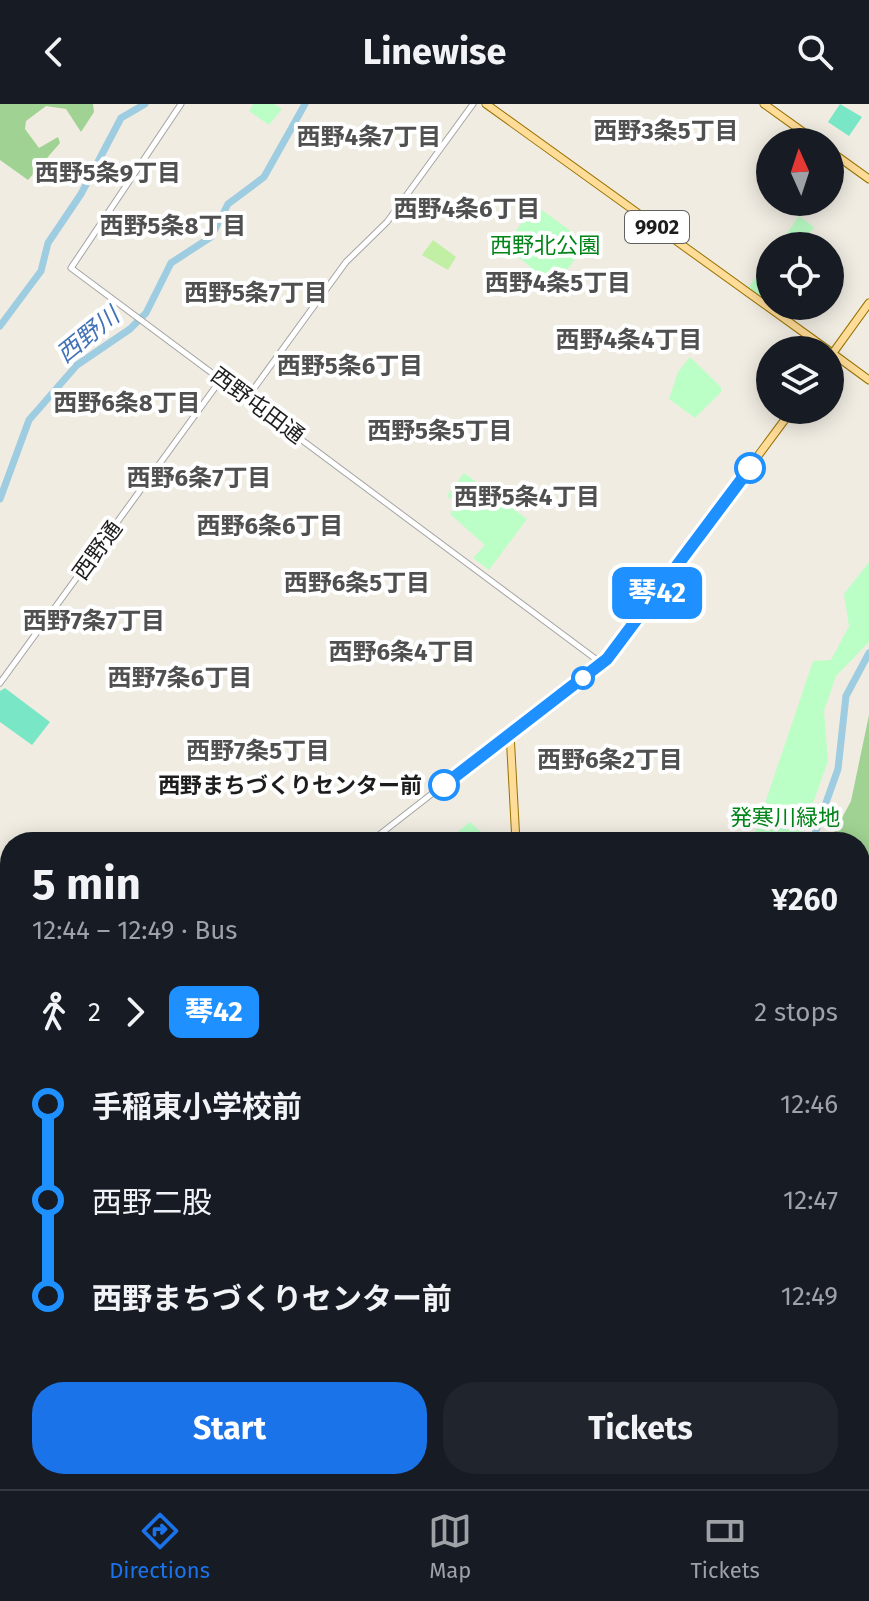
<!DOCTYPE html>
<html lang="en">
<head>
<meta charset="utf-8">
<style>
  body { margin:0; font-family:"Fira Sans","Noto Sans JP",sans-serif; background:#20242c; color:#f1f3f6; height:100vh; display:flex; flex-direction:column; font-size:30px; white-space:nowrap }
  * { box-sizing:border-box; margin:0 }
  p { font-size:26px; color:#9ea1a6 }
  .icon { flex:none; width:44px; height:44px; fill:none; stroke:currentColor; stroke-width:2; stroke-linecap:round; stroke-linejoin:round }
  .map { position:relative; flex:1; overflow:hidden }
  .drawer { position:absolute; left:0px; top:728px; width:870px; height:658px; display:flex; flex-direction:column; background:#171b24; border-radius:32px 32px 0 0; box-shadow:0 4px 20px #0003 }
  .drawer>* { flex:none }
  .badge { padding:0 16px; border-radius:12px; font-size:28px; line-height:52px }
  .needle { width:52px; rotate:357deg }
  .buttons { position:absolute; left:756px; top:24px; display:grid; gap:16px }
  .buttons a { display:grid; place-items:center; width:88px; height:88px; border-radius:50%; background:#171b24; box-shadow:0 4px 20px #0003; font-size:40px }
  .map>.badge { position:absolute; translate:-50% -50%; box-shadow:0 0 0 4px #fff }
  .legs { display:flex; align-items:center; gap:12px; height:88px; padding:0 32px; font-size:26px }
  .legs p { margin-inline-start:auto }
  .head { display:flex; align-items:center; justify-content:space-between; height:136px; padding:0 32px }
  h1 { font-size:44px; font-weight:700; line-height:60px }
  .button { display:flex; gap:16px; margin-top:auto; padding:16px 32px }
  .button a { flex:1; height:92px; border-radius:32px; background:#1a73e8; color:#fff; font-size:32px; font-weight:700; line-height:92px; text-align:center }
  .button a+a { background:#20242c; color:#f1f3f6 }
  ul { padding:0 32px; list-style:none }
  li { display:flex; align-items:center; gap:28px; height:96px; font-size:30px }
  li i { display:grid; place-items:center; width:12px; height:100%; margin:0 10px; background:currentColor }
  li i::after { content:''; width:20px; height:20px; margin:-10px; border:6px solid; border-radius:50%; background:#171b24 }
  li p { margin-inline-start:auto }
  li:first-child i { background:linear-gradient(#0000 50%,currentColor 0) }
  li:last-child i { background:linear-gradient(currentColor 50%,#0000 0) }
  header { display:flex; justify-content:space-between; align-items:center; height:104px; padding:0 32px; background:#171b24; font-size:36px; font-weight:700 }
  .tab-bar { display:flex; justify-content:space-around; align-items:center; height:112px; border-top:2px solid #363941; background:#171b24; font-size:22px; color:#9ea1a6 }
  .tab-bar a { display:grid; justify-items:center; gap:4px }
  .tab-bar .active { color:#1a73e8 }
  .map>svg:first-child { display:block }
  .grass { fill:#c1efa3 }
  .forest { fill:#a0d393 }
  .park { fill:#bbfec6 }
  .pitch { fill:#79e6c6 }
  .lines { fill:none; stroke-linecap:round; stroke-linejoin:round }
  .river { stroke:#9ecce1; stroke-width:7 }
  .tertiary-casing { stroke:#a4a4a4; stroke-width:7 }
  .primary-casing { stroke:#977200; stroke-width:9 }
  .tertiary { stroke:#fff; stroke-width:5 }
  .primary { stroke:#ffdc98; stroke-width:7 }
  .line-1-casing { stroke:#fff; stroke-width:18 }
  .line-1 { stroke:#1e90ff; stroke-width:12 }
  .stop-1-dot { fill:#fff; stroke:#1e90ff; stroke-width:4 }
  .labels { text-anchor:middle; stroke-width:8; stroke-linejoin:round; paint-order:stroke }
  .shield { fill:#fff; stroke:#616161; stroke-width:2 }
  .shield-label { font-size:20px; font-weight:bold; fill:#1d1d1d }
  .park-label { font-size:22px; fill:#018518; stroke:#fff }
  .street-label { font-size:22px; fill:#1d1d1d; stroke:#fff }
  .stop-label { font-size:22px; font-weight:bold; fill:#1d1d1d; stroke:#fff; text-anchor:end }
  .neighbourhood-label { font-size:24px; font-weight:bold; fill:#505050; stroke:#fff }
  .water-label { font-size:24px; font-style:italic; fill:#4171b6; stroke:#fff }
</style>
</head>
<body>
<header><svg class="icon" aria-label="back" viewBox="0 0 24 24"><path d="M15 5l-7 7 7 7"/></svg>Linewise<svg class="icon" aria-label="search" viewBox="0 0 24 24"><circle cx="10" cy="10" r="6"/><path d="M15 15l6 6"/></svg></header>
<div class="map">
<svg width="869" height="1385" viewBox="0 0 869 1385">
  <rect width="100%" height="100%" fill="#f0ece2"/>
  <path class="grass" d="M433,136l23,17 -8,13 -26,-15z"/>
  <path class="forest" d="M0,0h93l1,8 -13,20 -15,-23 -20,-3 -20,15 -1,8 14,19 19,-11 2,6 -32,37 -28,-20z
    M869,611v774h-386l6,-9h371v-638h-31l22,-41z"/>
  <path class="park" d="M253,0h21l8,5 -13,16 -20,-14z
    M535,101l52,38 -31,42 -18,-13 -8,10 -7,-5 7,-11 -26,-19z
    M799,112l15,11 -13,19h-23z
    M770,153v46l-22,-15z
    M690,253l31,30v5l-26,26 -26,-19 9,-27z
    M464,369l63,46 -38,51 -16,-12 12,-13 -35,-31 8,-10 -11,-8z
    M869,458v80l-33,34 -12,35 4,50 -29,81h-47l61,-181 18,-1 18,-34 -5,-32z
    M470,718l22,20h-47z
    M10,1170v72l-7,2 3,32 -6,1v-105z"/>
  <path class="pitch" d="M840,0l22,13 -13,19 -21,-14z
    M5,584l45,34 -18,23 -32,-23v-31z
    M88,1376h42l5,6 -52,3z"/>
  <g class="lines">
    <path class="river" d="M0,222l41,-55 7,-28 33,-49 40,-76 24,-14
      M0,395l29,-79 48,-55 53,-36 16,-16 25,-50 40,-26 17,-33 36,-27 41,-73
      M812,738l26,-73 8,-73 23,-43
      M0,1028l10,-2
      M494,1385l5,-9"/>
    <g class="tertiary-casing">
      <path id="tertiary" d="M181,0l-110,164 530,395
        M247,294l99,-136 41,-40 86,-118
        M0,579l222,-305
        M370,738l140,-109
        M0,990l10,6
        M0,1111l10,-11"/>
    </g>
    <g class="primary-casing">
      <path id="primary" d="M486,0l342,246
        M764,0l53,38
        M830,47l39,28
        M832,249l37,27
        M830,253l39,-54
        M516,738l-6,-109 97,-74 185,-249
        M316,1385l5,-9"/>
    </g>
    <use href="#tertiary" class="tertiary"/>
    <use href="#primary" class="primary"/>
  </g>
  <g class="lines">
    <g class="line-1-casing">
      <path id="line-1" d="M444,681l163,-126 143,-191"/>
    </g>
    <use href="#line-1" class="line-1"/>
  </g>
  <g class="stop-1-dot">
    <circle cx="750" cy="364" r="14"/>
    <circle cx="583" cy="574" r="10"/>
    <circle cx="444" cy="681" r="14"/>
  </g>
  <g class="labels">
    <rect class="shield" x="625" y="107" width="64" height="32" rx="6"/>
    <g class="shield-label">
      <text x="657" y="130">9902</text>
    </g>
    <g class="park-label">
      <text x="545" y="149">西野北公園</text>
      <text x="785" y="721">発寒川緑地</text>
    </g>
    <g class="street-label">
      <text transform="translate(258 301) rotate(37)" y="8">西野屯田通</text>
      <text transform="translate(97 446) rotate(-54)" y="8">西野通</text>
    </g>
    <g class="stop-label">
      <text x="422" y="689">西野まちづくりセンター前</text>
    </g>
    <g class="neighbourhood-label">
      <text x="666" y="35">西野3条5丁目</text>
      <text x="369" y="41">西野4条7丁目</text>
      <text x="108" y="77">西野5条9丁目</text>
      <text x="467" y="113">西野4条6丁目</text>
      <text x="173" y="130">西野5条8丁目</text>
      <text x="558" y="187">西野4条5丁目</text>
      <text x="256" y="197">西野5条7丁目</text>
      <text x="629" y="244">西野4条4丁目</text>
      <text x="350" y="270">西野5条6丁目</text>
      <text x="127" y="307">西野6条8丁目</text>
      <text x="440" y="335">西野5条5丁目</text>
      <text x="199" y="382">西野6条7丁目</text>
      <text x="527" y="401">西野5条4丁目</text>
      <text x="270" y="430">西野6条6丁目</text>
      <text x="357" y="487">西野6条5丁目</text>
      <text x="94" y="525">西野7条7丁目</text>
      <text x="402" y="556">西野6条4丁目</text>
      <text x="180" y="582">西野7条6丁目</text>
      <text x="258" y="655">西野7条5丁目</text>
      <text x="610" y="664">西野6条2丁目</text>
    </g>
    <g class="water-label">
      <text transform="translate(88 231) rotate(-39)" y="8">西野川</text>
    </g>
  </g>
</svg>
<div class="buttons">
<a><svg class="needle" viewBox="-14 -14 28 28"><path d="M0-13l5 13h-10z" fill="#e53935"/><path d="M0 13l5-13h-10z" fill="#9ea1a6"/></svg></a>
<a><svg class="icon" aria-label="locate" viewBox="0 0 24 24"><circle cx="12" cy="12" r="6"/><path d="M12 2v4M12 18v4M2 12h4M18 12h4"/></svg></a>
<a><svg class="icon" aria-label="layers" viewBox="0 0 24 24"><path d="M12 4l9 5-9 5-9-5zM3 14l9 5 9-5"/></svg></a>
</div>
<b class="badge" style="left:657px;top:489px;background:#1e90ff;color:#fff">琴42</b>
<section class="drawer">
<div class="head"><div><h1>5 min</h1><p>12:44 – 12:49 · Bus</p></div><b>¥260</b></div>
<div class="legs"><svg class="icon" aria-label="walk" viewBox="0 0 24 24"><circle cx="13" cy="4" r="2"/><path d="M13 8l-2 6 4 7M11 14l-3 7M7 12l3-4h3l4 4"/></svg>2<svg class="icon" aria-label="forward" viewBox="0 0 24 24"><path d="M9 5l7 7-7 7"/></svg><b class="badge" style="background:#1e90ff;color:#fff">琴42</b><p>2 stops</p></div>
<ul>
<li><i style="color:#1e90ff"></i><b>手稲東小学校前</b><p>12:46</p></li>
<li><i style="color:#1e90ff"></i><span>西野二股</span><p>12:47</p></li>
<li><i style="color:#1e90ff"></i><b>西野まちづくりセンター前</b><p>12:49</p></li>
</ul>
<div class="button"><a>Start</a><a>Tickets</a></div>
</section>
</div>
<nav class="tab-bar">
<a class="active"><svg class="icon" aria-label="directions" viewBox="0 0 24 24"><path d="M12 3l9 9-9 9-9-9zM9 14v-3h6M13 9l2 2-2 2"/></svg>Directions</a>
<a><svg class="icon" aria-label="map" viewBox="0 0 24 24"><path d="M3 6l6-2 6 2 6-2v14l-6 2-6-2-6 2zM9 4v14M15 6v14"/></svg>Map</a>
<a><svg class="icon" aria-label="tickets" viewBox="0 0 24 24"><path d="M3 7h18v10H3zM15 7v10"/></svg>Tickets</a>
</nav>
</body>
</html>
